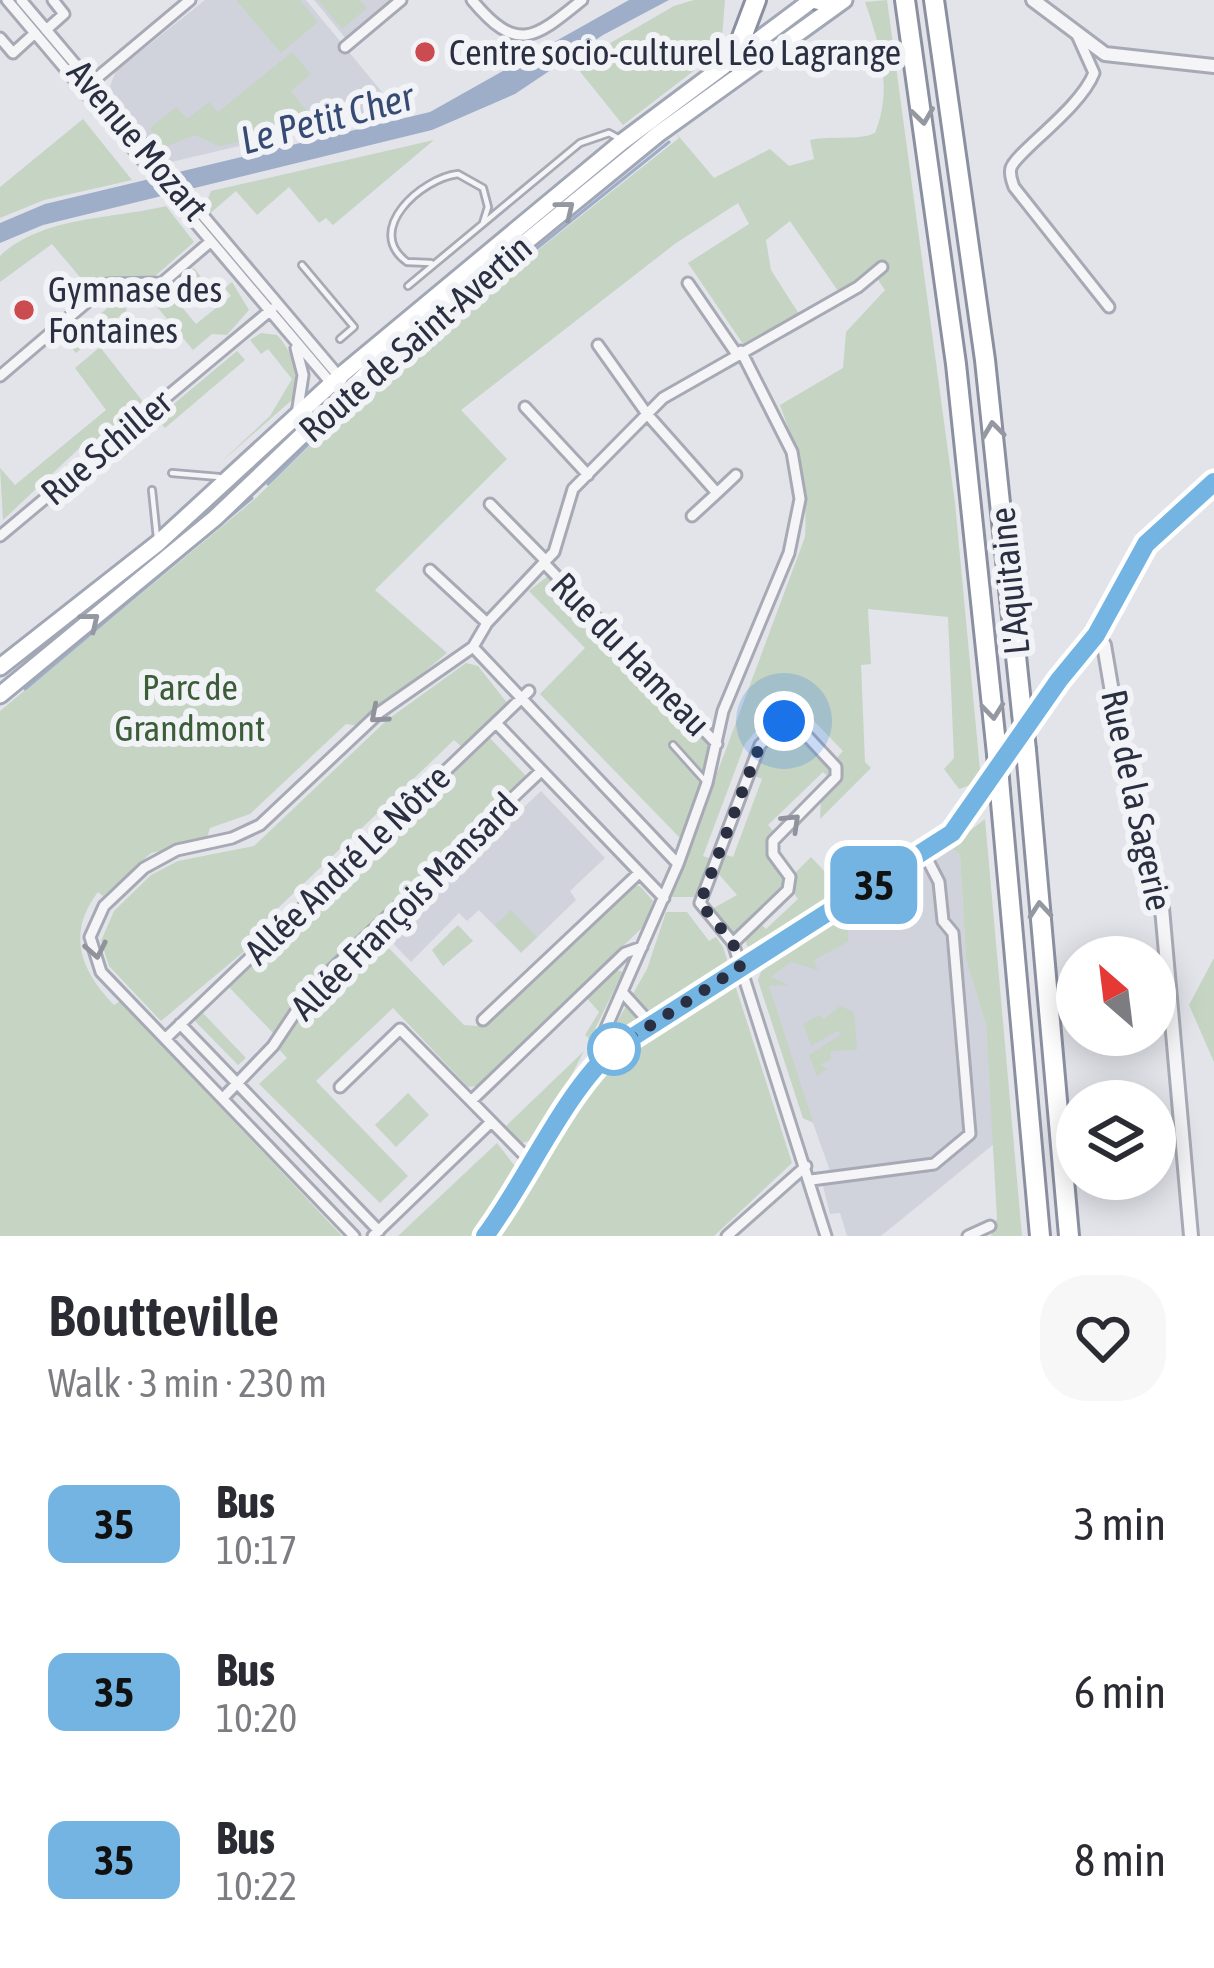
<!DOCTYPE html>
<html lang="en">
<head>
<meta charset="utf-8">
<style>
  body { margin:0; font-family:"Asap Condensed",sans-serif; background:#f7f7f7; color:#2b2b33; height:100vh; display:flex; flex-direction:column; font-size:45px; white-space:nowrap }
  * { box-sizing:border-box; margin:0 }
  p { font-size:39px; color:#7c7c81 }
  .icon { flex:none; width:66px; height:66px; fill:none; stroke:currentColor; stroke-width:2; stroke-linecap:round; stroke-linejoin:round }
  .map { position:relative; height:1236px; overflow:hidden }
  .panel { display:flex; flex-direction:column; background:#fff; flex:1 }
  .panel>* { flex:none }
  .badge { padding:0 24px; border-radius:18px; font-size:42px; line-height:78px }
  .needle { width:78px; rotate:332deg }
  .buttons { position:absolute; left:1056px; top:936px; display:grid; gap:24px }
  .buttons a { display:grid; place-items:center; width:120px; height:120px; border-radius:50%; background:#fff; box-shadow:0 6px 30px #0003; font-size:60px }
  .you { position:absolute; width:60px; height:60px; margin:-30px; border:9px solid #fff; border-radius:50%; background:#1a73e8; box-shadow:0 0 0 18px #1a73e833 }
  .map>.badge { position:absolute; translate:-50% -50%; box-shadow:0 0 0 6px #fff }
  .round { display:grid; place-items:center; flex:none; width:126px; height:126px; border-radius:48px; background:#f7f7f7 }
  .headline { display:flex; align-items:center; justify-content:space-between; height:204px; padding:0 48px }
  h1 { font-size:57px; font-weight:600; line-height:90px }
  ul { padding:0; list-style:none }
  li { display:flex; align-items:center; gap:36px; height:168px; padding:0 48px }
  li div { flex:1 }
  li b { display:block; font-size:45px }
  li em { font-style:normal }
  li .badge { min-width:132px; font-weight:700; text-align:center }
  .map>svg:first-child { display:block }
  .built { fill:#d0d3dc }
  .green { fill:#c6d4c3 }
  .water { fill:#9eaec9 }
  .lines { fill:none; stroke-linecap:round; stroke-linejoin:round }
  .stream { stroke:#9eaec9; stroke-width:3 }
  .service-casing { stroke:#a7aab4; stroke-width:10 }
  .minor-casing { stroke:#a7aab4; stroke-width:15 }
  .tertiary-casing { stroke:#a7aab4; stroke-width:18 }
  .primary-casing { stroke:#a2a7b5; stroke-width:21 }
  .motorway-casing { stroke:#8a90a0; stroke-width:24 }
  .service { stroke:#f5f5f8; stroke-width:4.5 }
  .minor { stroke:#f5f5f8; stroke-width:9 }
  .tertiary { stroke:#f5f5f8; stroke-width:12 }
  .primary { stroke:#fff; stroke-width:15 }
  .motorway { stroke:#fff; stroke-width:18 }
  .motorway-bridge-casing { stroke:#8a90a0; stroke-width:24; stroke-linecap:butt }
  .motorway-bridge { stroke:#fff; stroke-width:18 }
  .oneway { stroke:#9498a0 }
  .oneway2 { stroke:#90929c }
  .line-casing { stroke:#fff; stroke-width:27 }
  .line { stroke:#73b4e2; stroke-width:18 }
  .walk { stroke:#2a3041; stroke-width:12; stroke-dasharray:0 21.6 }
  .poi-dot { fill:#ca4b50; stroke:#f2f3f7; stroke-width:4.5 }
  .stop-dot { fill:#fff; stroke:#73b4e2; stroke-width:6 }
  .labels { text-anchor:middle; stroke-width:12; stroke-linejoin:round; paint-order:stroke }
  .poi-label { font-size:36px; fill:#2a3041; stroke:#f2f3f7; text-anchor:start }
  .street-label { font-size:36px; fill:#2a3041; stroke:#f2f3f7 }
  .park-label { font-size:36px; fill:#3b5d38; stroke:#f2f3f7 }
  .water-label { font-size:39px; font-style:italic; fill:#364b74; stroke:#f2f3f7 }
</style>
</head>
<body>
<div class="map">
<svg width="1214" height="1236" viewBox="0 0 1214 1236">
  <rect width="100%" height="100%" fill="#e2e4ea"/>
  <path class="built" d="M205,0h101l90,109 -229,54 -51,-60 -6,-17 6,-15z
    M314,0h78l-46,39z
    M541,791l64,67 -35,33 6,9 -55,53 -42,-43 -12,11 -8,-8 -48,49 -33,-34 63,-57 7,8z
    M950,846l10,9 6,103 20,67 8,119 -113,92h-34l-7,-23 -10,1 -7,-28 11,-4 -21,-59 -10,-5 -45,-138 8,-21z"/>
  <path class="green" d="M236,0h64l18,22 -37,31z
    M318,0h42l7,8 -25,21z
    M694,0h31l-4,50 -98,75 -49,-61 100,-58z
    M887,0l68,503 26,278 -22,8 -15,-20 10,-11 -6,-141 -80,-8 3,55 -10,1 4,97 6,6 -51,51 1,-19 20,-23 -6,-17 8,-9 -35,-36 -8,7 -17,-5 -9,7 -7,-6 -22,26 -42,112 9,3 -15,38h-26l134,-360c3,-48 -9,-88 -25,-132l63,-37 3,-36 39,-42 -13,-19 -34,20 -48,-70 -24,19 5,30 28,44 -56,30 -55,-81 61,-39 -11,-21 -62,40 -215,167 46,49 -132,131 72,63 -88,73 -13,-2 -96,90 -40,14 -4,13 -55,12 -48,43 -5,-4c-32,42 -17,79 16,113l6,-4 222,235h-342v-525l255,-212 90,-88 31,-17 -4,-12 307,-244 -3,-5 38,45 56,-29 19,17 25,-7 -4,-19c23,-5 47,1 65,-7 18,-44 5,-88 -10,-131z
    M292,52l19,22 -20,17 27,34 -99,21 -24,-11 -30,12 -15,-19 26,-21 11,12 22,-17 9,10z
    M83,119l49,61 -88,20 -44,18v-31z
    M434,140l-101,85 -7,-7 -7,5 -30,-36 -32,28 -21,-24 -29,25 -14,-18 15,1 3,-8z
    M166,206l28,36 -40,35h-45l-19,12 -38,-45 -52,38v-26c42,-40 113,-37 166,-50z
    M194,268l7,9 -26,22 21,25 35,-28 -6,-8 7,-6 17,28 -22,25 -15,-1 -19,16 -40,-48z
    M118,299l9,11 -51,43 -9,-11z
    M261,333l16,2c17,18 22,40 15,65l-71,62 49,-46 22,-37 -24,-30 -7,5 -11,-14z
    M100,347l44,56 -52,43 -5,-5 -84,79 -3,-52 15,17 91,-75 -31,-42z
    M237,351l8,9 -80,68 -8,-10z
    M548,576l166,174 -33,89 -141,-145 45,-46 -56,-57z
    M466,663l12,3 30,38 -46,43 -8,-7 -201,192 6,7 -98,82 -52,-55 -8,-25 13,-30 37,-36 27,-14 76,-15 133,-126z
    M786,725l47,44 -2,10 -8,-7 -55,53 7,8 -6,22 17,24 -1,9 -47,45 -9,-1 -19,-22 27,-15 -21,-24 7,-17 10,3 29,-78 -10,-4 12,-28z
    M489,737l39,41 -225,212 -28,45 -47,-49z
    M985,819l37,417h-31l6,-18 -11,-193 -20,-66 -6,-104 -10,-9z
    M811,857l36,38 -92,54 -8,-3 -2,-9 15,-14 6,6 32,-30 -5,-7 1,-18z
    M631,885l9,1 13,15 -8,24 -168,161 -9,1 -75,-79 -77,73 92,95 -28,27 -121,-119 28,-26 -10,-11 35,-55 62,-59 90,92 13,1z
    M867,900l2,14 -21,12v16l-34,18 4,10 -27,-8 -20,15 17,8 -19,1 44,136 -10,-4 -45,-138 8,-21z
    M511,910l26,27 -16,15 -26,-27z
    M666,912h21l22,29 7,-4 7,10 69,216 -78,73h-218l89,-143 34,-38 -11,-17 39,-69z
    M458,925l15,16 -30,25 -11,-16z
    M1214,958v104l-25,-57z
    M613,969l10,3 -33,67 -5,-4 14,-23 -14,-16z
    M840,1006l14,6 3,38 -26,1v8l-10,5 6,5 -10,7 -8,-21 33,-21 -5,-3 -26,15 -8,-22 16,-9 5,4z
    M201,1011l45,47 -8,7 -45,-46z
    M584,1051l-45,87 -17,5 -16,-17z
    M408,1093l21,22 -33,32 -21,-22z
    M497,1143l21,27 -46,66h-74z"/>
  <path class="water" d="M629,0h40l-66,35 -88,59 -83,36 -389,95 -43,18v-20l45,-19 385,-92z"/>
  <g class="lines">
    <path class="stream" d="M475,298l194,-156
      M268,484l71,-70
      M25,689l227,-191"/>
    <g class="service-casing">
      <path id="service" d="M431,263l-24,-1c-44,-32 15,-84 51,-88l25,14 5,19 -5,16
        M302,265l52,62 -14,12
        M408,286l172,-143 29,-10 9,5
        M172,473l47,4
        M152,490l5,48
        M673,745l34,38"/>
    </g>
    <g class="minor-casing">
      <path id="minor" d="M7,0l324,383
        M21,0l321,380
        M472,0c45,54 62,39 110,0
        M46,30l18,-16 -11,-14
        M1077,35l17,38c-14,36 -78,79 -83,95 -2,7 1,13 3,19l95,120
        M0,38l13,15 22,-20
        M345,47l56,-47
        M86,87l104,-87
        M688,283l48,70
        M598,345l49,69 70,79 19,-18
        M296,348l7,27 -6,39
        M0,376l108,-92 54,-1 48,-41
        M525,407l63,68
        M490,504l56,57
        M692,516l25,-23
        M0,536l272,-227
        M545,564l172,180
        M430,570l57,53
        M473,647l14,-24 67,-71 19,-63 90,-91 195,-111 24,-20
        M473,647l205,217
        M496,723l168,175
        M733,943l55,-53 2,-13 -17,-23v-13l63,-64v-10l-41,-44 -11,-2 -24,24 -60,158 33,40 93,293
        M623,993l27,30
        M483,1020l156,-147
        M180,1024l199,207
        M166,1038l363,-347
        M601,1061l-2,-17 79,-180 29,-81 16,-72 66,-158 11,-54 -8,-47 -51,-101
        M340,1087l60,-58 71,72
        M223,1098l50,-52 38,-57 230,-218
        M535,1166l-64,-65 154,-148 17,-6
        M811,1180l123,-16 36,-30 -17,-201 -10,-12 -4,-39 -15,-29
        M354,1236l-253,-264 -11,-35 14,-31 40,-38 33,-18 55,-12 28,-13 120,-113 93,-65
        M373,1236l117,-113
        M727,1236l79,-70
        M968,1236l22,-10"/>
    </g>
    <g class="tertiary-casing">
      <path id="tertiary" d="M1033,0l72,54 109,12
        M1096,635l8,10 26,153 32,110 29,328
        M485,1236c43,-57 78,-142 129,-187l338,-216 107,-153 37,-45 50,-91 68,-62"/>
    </g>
    <g class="primary-casing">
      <path id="primary" d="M0,667l158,-124 182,-167 282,-234 190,-142
        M0,695l215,-177 165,-157 278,-227 186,-134"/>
    </g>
    <g class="motorway-casing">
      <path id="motorway" d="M818,0h18
        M905,0l51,364 41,390
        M934,0l51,360 37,353
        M733,61l23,-61
        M1026,750l43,486
        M1000,791l40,445"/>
    </g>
    <use href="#service" class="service"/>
    <use href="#minor" class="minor"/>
    <use href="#tertiary" class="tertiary"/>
    <use href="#primary" class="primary"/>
    <use href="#motorway" class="motorway"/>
    <g class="motorway-bridge-casing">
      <path id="motorway-bridge" d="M1022,713l4,37
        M997,754l3,37"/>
    </g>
    <use href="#motorway-bridge" class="motorway-bridge"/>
  </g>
  <defs><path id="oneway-chevron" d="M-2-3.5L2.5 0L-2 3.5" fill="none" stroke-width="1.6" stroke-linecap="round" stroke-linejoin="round" transform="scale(3)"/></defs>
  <g class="oneway">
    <use href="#oneway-chevron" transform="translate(923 116) rotate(82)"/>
    <use href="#oneway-chevron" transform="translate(566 209) rotate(-39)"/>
    <use href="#oneway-chevron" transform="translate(993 430) rotate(-97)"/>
    <use href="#oneway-chevron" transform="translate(91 621) rotate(-39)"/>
    <use href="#oneway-chevron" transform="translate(993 711) rotate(84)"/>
    <use href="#oneway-chevron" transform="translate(1040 910) rotate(-95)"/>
  </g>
  <g class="oneway2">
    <use href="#oneway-chevron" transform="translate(378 715) rotate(139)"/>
    <use href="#oneway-chevron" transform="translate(792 822) rotate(-44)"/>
    <use href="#oneway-chevron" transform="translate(96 950) rotate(79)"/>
  </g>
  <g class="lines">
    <g class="line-casing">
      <path id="line" d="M485,1236c42,-56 80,-145 129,-187l338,-216 107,-153 37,-45 50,-91 68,-62"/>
    </g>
    <use href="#line" class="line"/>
    <path class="walk" d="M614,1049l126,-82 -7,-24 -33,-40 60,-158 24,-24"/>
  </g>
  <g class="poi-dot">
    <circle cx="425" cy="52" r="12"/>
    <circle cx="24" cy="310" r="12"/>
  </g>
  <circle class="stop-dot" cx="614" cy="1049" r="24"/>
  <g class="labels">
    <g class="poi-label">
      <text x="449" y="65">Centre socio-culturel Léo Lagrange</text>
      <text x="48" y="302">Gymnase des<tspan x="48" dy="41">Fontaines</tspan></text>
    </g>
    <g class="street-label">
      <text transform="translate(138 140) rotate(50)" y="13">Avenue Mozart</text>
      <text transform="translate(415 338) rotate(-41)" y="13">Route de Saint-Avertin</text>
      <text transform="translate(106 447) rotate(-40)" y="13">Rue Schiller</text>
      <text transform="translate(1009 581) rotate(-96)" y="13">L'Aquitaine</text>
      <text transform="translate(631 654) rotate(46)" y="13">Rue du Hameau</text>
      <text transform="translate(1137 800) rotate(78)" y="13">Rue de la Sagerie</text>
      <text transform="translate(347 864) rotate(-44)" y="13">Allée André Le Nôtre</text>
      <text transform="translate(404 906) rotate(-45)" y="13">Allée François Mansard</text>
    </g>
    <g class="park-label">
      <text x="190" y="700">Parc de<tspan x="190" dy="41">Grandmont</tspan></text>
    </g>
    <g class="water-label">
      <text transform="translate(327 118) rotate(-15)" y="14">Le Petit Cher</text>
    </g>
  </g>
</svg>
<div class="buttons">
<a><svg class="needle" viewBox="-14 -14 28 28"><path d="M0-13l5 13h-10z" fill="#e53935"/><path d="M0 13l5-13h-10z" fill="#7c7c81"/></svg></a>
<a><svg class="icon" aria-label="layers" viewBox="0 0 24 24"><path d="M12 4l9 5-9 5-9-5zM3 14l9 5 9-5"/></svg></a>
</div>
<div class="you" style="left:784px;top:721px"></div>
<b class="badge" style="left:874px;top:885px;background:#73b4e2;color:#111">35</b>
</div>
<section class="panel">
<div class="headline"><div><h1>Boutteville</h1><p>Walk · 3 min · 230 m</p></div><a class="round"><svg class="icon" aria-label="heart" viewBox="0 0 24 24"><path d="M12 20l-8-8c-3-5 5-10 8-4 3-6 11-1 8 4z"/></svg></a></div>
<ul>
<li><span class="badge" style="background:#73b4e2;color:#111">35</span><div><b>Bus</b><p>10:17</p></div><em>3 min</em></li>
<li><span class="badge" style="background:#73b4e2;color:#111">35</span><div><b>Bus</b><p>10:20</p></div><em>6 min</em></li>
<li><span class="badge" style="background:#73b4e2;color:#111">35</span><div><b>Bus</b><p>10:22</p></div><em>8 min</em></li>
</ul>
</section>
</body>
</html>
